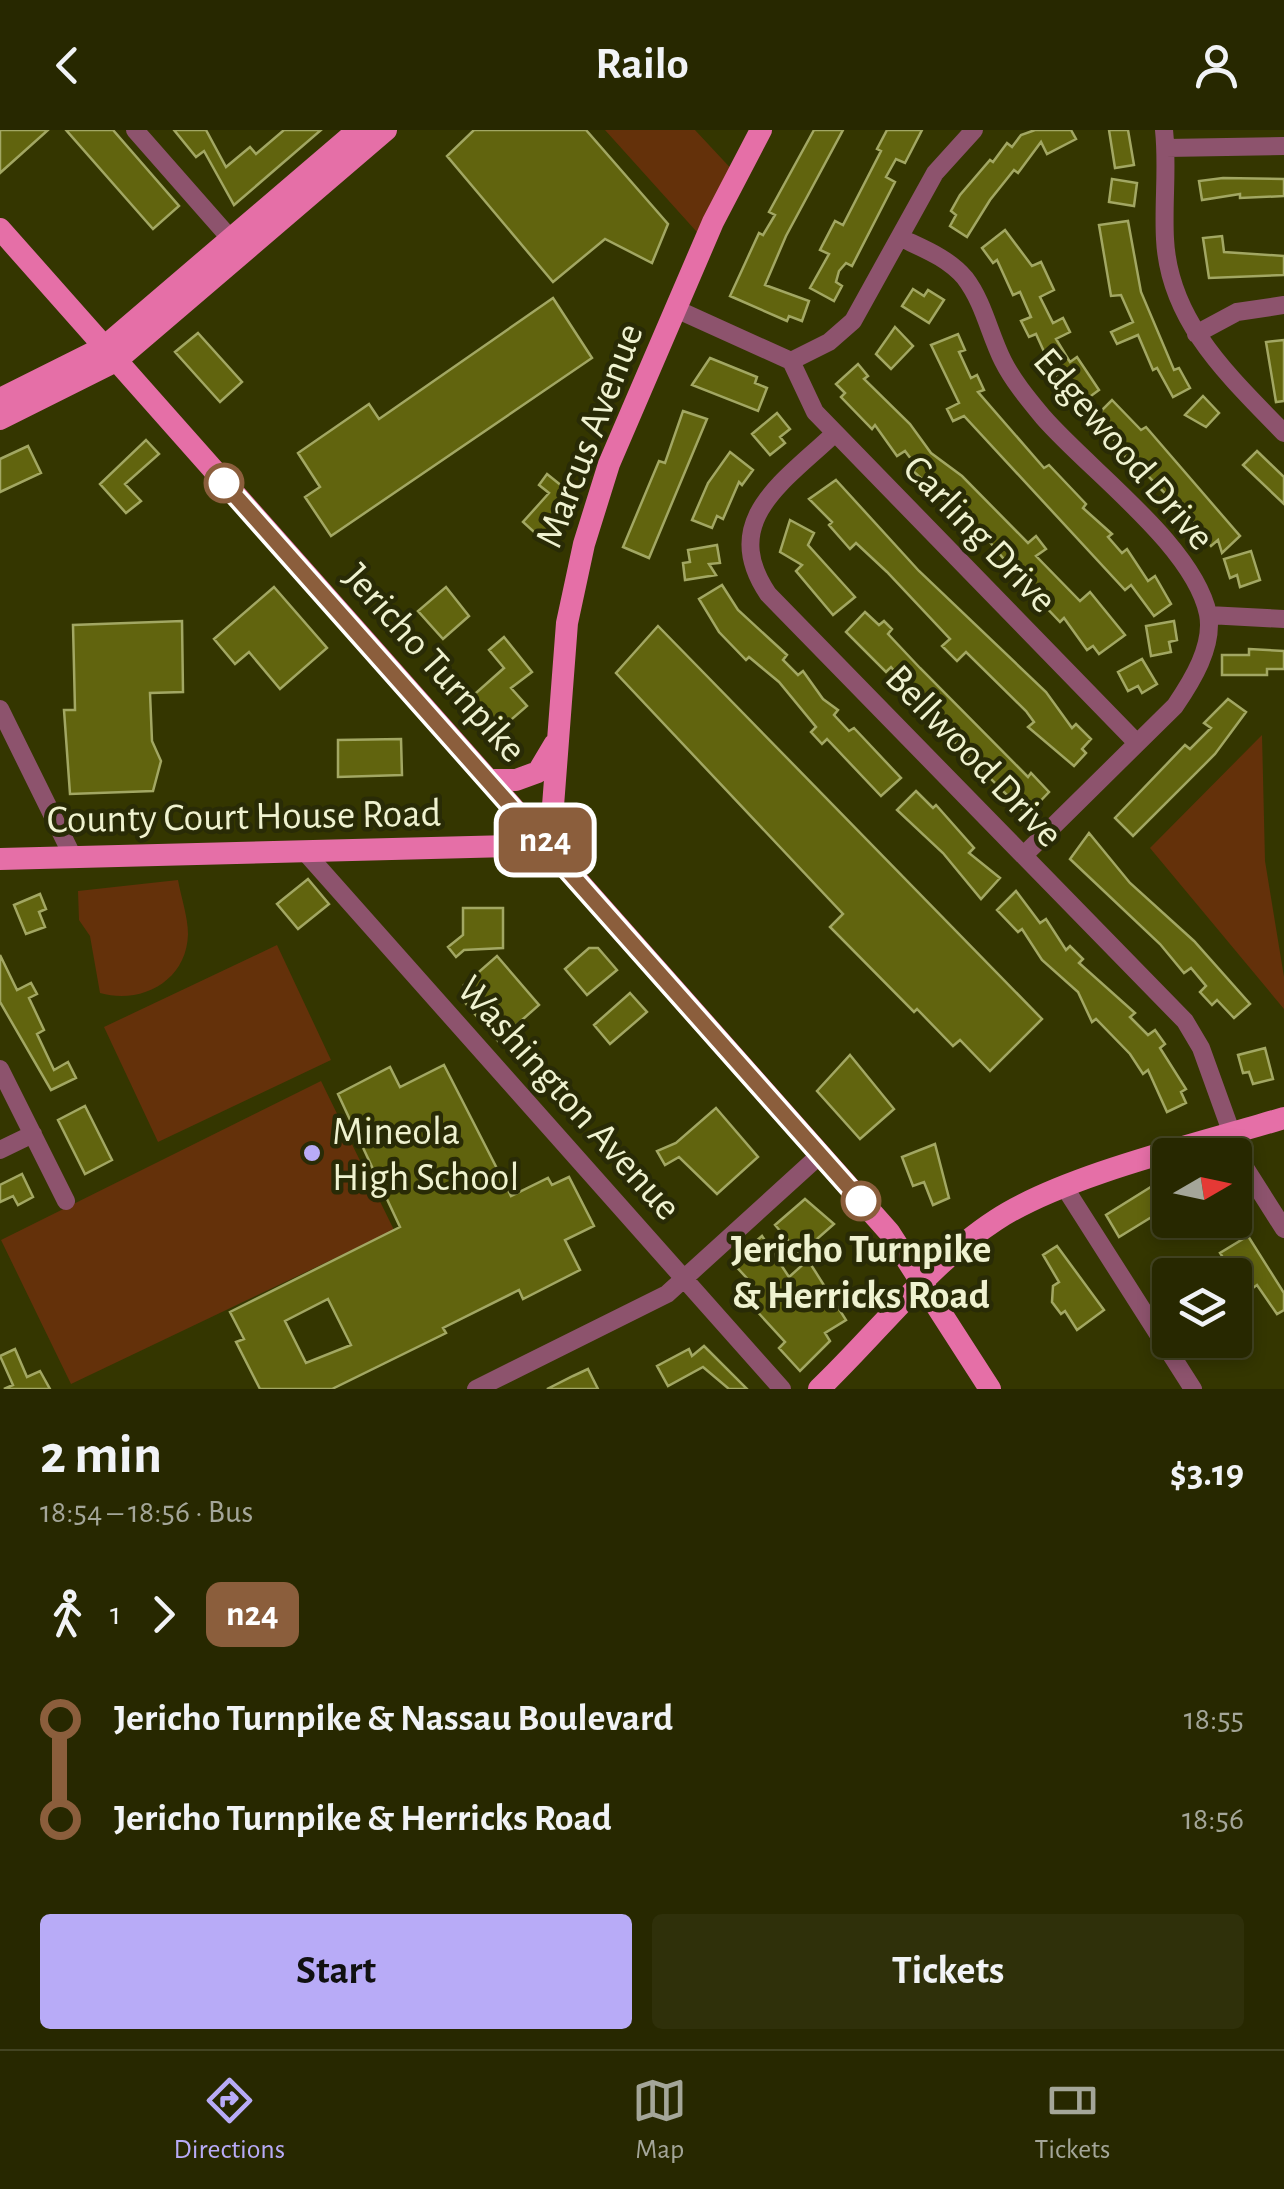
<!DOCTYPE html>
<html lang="en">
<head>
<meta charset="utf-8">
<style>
  body { margin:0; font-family:"Alegreya Sans",sans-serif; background:#2f300a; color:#f1f3f6; height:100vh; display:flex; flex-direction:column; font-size:38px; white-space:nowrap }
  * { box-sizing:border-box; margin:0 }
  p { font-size:32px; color:#a4a699 }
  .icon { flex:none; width:55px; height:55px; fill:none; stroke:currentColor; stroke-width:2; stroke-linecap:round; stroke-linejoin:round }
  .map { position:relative; height:1259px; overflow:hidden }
  .drawer { display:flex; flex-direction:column; background:#272800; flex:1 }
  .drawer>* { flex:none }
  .badge { padding:0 20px; border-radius:15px; font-size:35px; line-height:65px }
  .needle { width:65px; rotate:81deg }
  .fabs { position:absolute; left:1152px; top:1008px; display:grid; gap:20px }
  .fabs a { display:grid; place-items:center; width:100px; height:100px; border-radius:10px; background:#272800; box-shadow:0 5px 15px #0003,0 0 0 2px #434422; font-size:50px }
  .map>.badge { position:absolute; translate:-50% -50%; box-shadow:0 0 0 5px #fff }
  .legs { display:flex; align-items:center; gap:15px; height:110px; padding:0 40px; font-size:32px }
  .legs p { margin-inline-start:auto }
  .head { display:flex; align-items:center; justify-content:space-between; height:170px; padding:0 40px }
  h1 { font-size:55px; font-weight:700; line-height:75px }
  .action { display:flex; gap:20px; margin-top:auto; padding:20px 40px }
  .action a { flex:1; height:115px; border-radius:10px; background:#b8abf7; color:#111; font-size:40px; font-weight:700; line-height:115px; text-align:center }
  .action a+a { background:#2f300a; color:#f1f3f6 }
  ul { padding:0 40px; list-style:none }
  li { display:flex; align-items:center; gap:35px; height:100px; font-size:38px }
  li i { display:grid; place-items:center; width:15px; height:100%; margin:0 12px; background:currentColor }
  li i::after { content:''; width:25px; height:25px; margin:-12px; border:8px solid; border-radius:50%; background:#272800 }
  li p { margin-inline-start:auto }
  li:first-child i { background:linear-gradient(#0000 50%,currentColor 0) }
  li:last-child i { background:linear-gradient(currentColor 50%,#0000 0) }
  header { display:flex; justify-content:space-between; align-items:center; height:130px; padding:0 40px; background:#272800; font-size:45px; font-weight:700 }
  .tab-bar { display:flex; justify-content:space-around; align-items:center; height:140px; border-top:2px solid #434422; background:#272800; font-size:28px; color:#a4a699 }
  .tab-bar a { display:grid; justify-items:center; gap:5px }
  .tab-bar .current { color:#b8abf7 }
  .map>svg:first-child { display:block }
  .green { fill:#64310a }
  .building { fill:#61640e; stroke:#a2a763; stroke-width:2.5; fill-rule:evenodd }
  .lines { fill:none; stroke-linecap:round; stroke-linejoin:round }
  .minor { stroke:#8d536d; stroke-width:18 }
  .major { stroke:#e56fa7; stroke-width:22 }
  .line-1-casing { stroke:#fff; stroke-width:22 }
  .line-1 { stroke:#8b5e3c; stroke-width:15 }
  .stop-1-dot { fill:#fff; stroke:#8b5e3c; stroke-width:5 }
  .poi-dot { fill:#b8abf7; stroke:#292b06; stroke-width:4 }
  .labels { text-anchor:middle; stroke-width:9; stroke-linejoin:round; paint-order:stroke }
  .street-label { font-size:40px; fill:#eff2d0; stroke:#292b06 }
  .poi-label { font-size:40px; fill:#eff2d0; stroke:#292b06; text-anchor:start }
  .stop-label { font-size:40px; font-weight:bold; fill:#eff2d0; stroke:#292b06 }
</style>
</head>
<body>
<header><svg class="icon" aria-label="back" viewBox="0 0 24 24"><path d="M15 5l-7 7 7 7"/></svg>Railo<svg class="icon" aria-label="person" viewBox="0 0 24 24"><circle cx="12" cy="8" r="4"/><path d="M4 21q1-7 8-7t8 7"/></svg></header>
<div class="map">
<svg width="1284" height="1259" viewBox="0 0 1284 1259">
  <rect width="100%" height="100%" fill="#343600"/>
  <path class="green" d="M605,0h90l42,45 -32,66z
    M1262,605l3,126 19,116v32l-134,-161z
    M178,750c3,17 10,37 10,54 -1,47 -47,71 -88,59l-10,-57 -11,-16 -1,-29z
    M277,815l54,115 -173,82 -54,-115z
    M321,951l73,149 -323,154 -70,-144z"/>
  <path class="building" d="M0,0h48l-48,43z
    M66,0h47l66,76 -26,23z
    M174,0h32l20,37 24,-20 6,7 28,-24h37l-87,75 -30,-54 -8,6z
    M474,0h112l82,94 -16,39 -47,-24 -52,43 -106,-126z
    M814,0h29l-57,106 -21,49 44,16 -7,20 -13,-5 -2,5 -57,-25 29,-63 4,2 12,-20 -6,-3z
    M887,0h35l-17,33 -9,-4 -10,18 9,5 -43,84 -6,-3 -7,8 -3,11 6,4 -8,15 -24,-13 19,-34 -9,-4 15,-29 8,4 38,-74 -4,-2z
    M1035,0h36l5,9 -29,15 -6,-12 -23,31 -4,-3 -24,30 -23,37 -17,-11 6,-11 -5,-4 9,-16 30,-35 3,2 14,-19 5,4 9,-12z
    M1109,0h19l6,35 -19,3z
    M1223,48l61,1v17l-44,2v-4l-38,6 -3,-19z
    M1112,49l25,4 -3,23 -25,-4z
    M1128,91l13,71 33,78 5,-2 11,20 -17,9 -16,-29 -4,2 -15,-35 -21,9 -6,-12 22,-10 -12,-27 -10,1 -12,-71z
    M1005,100l27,36 9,-4 13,28 -14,7 13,26 10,-5 7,14 -14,7 14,23 7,-5 22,33 -23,17 -22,-36 -6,5 -10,-15 8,-5 -10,-22 -7,3 -8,-16 10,-4 -11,-25 -7,3 -16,-35 -4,3 -11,-15z
    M1222,106l2,16 60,4v19l-75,3 -6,-40z
    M913,159l11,7 4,-6 16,10 -15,23 -27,-17z
    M553,168l39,60 -261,178 -26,-39 15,-10 -22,-34 71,-49 10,15z
    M895,197l18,19 -22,23 -15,-15z
    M198,203l44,49 -22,20 -45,-50z
    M958,204l7,16 -6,2 12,26 6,-3 7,15 -6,2 66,76 5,-3 37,39 -3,4 29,26 -4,3 14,16 5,-4 21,32 7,-5 16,28 -17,12 -23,-31 -6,5 -161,-174 -11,5 -6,-12 12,-6 -28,-58z
    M1284,210v61l-8,1 -10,-60z
    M710,228l47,19 -2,6 12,5 -9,23 -66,-26z
    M858,234l10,12 -4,3 46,45 21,29 31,23 66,67 8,-7 10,13 -10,7 44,45 10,-9 35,43 -26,19 -6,-8 -6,4 -23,-32 -4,4 -38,-40 7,-8 -13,-15 -8,5 -24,-29 -71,-64 4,-4 -12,-16 -8,5 -22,-31 -3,4 -31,-32 4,-4 -9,-9z
    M1203,266l16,17 -13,14 -21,-12z
    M1112,270l29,30 5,-3 94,109 -18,17 -4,-13 -7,6 -12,-14 2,-2 -54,-55 -9,-18 -9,6 -21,-32 -4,5 -14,-14z
    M683,281l24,8 -58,139 -26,-11 36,-86 6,2z
    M777,283l13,16 -10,8 5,6 -15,12 -18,-21z
    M146,310l13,14 -34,30 16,17 -15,12 -26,-29z
    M28,316l13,27 -41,19v-33z
    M1257,321l27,26v27l-41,-39z
    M730,322l23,18 -11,15 -3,-3 -16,37 -6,-3 -5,12 -20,-8 16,-37z
    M547,344l26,21 -20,25 6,6 -14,16 -22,-20 26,-29 -10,-8z
    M836,350l83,91 127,121 26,36 4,-4 15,15 -9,10 4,4 -12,13 -46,-39 6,-5 -8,-11 -60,-59 -9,9 -15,-15 8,-7 -63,-67 -31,-29 -6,6 -21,-24 3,-3 -23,-23z
    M790,390l24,13 -6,12 47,52 -22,18 -37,-44 6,-6 -22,-13z
    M717,415l3,18 -11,1 7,11 -31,5 -2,-17 7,-1 -2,-12z
    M1251,421l9,29 -20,7 -3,-12 -7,3 -6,-19z
    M722,455l16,25 49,45 -4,5 15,15 5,-4 20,28 15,11 -4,5 15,16 5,-3 47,50 -20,18 -54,-57 -5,5 -11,-12 5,-5 -37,-45 -30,-25 -3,3 -27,-28 -20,-33z
    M274,457l53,61 -47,41 -31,-37 -14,12 -21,-25z
    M446,457l23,29 -26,23 -25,-28z
    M865,482l14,13 5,-4 8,8 -4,5 32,34 108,109 3,-4 18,19 -22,23 -73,-73 -63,-75 -5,5 -40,-40z
    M182,491l1,71 -33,1 2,48 9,20 -8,30 -83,3 -6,-84h11l-2,-85z
    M1174,491l3,19 -8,2 2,10 -20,4 -5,-30z
    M658,496l384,393 -52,52 -30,-31 -7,6 -36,-37 -3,3 -84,-85 13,-13 -227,-241z
    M504,507l28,35 -21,16 16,18 -30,26 -29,-32 36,-32 -15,-18z
    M1249,519l35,2v18h-17v6h-45v-20h27z
    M1142,529l15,25 -15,9 -4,-7 -10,5 -10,-19z
    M1228,569l18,13 -31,42 -82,82 -18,-18 70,-73 5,4 21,-21 -7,-5z
    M401,609l1,36 -64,2v-37z
    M916,661l17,17 3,-3 38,43 -5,5 31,25 -19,21 -38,-46 -46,-43z
    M1089,703l41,50 64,58 56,63 -16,14 -17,-18 -5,5 -12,-13 6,-6 -15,-18 -7,5 -24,-29 -90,-85z
    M308,749l21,25 -31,25 -21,-25z
    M1016,761l24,32 6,-4 20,31 4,-4 13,13 -4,4 56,50 -5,4 18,18 7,-5 10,14 -5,4 26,41 -5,3 5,11 -19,9 -19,-42 -5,4 -13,-20 -34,-35 -4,3 -14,-30 -36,-32 -20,-31 -4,3 -21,-22z
    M40,764l6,15 -7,3 6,15 -19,7 -12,-29z
    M463,778h40v40l-39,2 -8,7 -8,-10 15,-12z
    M589,818h9l19,22 -30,25 -22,-26z
    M0,825l17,35 14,-7 6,11 -8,4 15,32 -7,4 17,36 14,-8 8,16 -25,12 -51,-88z
    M497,826l42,49 -41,36 -36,-42 8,-8 -6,-6z
    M630,863l17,19 -37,32 -16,-19z
    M1265,918l8,31 -20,5 -4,-12 -6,1 -5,-18z
    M850,925l44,54 -34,30 -43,-48z
    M444,935l67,131 37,-18 4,7 17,-8 25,49 -29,14 15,30 -57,29 -4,-9 -76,38 3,5 -114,56h-72l-24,-47 8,-3 -14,-27 170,-85 -62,-133 52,-27 10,20zM328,1169l23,46 -45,18 -21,-42z
    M85,976l27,54 -27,14 -27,-54z
    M716,978l42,49 -41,37 -38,-37 -14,8 -8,-14 19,-8z
    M935,1014l14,54 -16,7 -9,-23 -11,4 -11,-29z
    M22,1044l11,23 -15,8 -5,-9 -13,6v-17z
    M1154,1055l16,26v11l-8,5 -7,-12 -36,22 -13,-22z
    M805,1069l29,25 -34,30 -25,-29z
    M762,1106l27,41 19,-17 38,60 -21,13 5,8 -30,30 -21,-23 6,-6 -42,-46 11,-10 -22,-24z
    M1248,1106l36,57v17l-7,4 -20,-29 -11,8 -26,-40z
    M1057,1116l47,64 -27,20 -12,-19 -4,3 -9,-12 1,-16 6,-4 -16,-27z
    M704,1216l43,43h-18l-26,-22 -35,19 -11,-20 32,-17 3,7z
    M15,1219l12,28 13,-6 10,18h-46l9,-4 -13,-29z
    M588,1239l10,20h-51l26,-13z"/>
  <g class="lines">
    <path class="minor" d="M135,0l102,116
      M1164,0c4,37 -1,72 1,109 4,83 65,138 119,194
      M1166,18l118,-2
      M901,108c23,11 47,20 64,40 19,25 24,55 38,83 10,20 26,39 40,56 46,53 151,129 165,197 6,32 -16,67 -33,92l-151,149
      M676,179l115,52 38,-19 24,-21 82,-148 39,-43
      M1196,204l41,-22 47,-7
      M791,231l24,51 322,331
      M835,303c-50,48 -117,87 -67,161l417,427 16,27 31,86
      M1208,485l76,4
      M0,579l73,148
      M305,722l477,537
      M0,939l66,132
      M1225,1006l59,93
      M0,1020l33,-16
      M1065,1058l128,201
      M476,1259l191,-95 154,-140"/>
    <path class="major" d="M0,99l889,1003 101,157
      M0,269l104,-52 254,-217
      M0,289l116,-58 270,-231
      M492,650h24l22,-8 16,-27
      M550,715l17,-222 17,-79 25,-80 104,-242 48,-92
      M0,729l550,-14
      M819,1259c56,-53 112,-127 177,-169 68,-45 206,-77 288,-102"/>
  </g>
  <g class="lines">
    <g class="line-1-casing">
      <path id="line-1" d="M224,353l637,718"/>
    </g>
    <use href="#line-1" class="line-1"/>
  </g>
  <g class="stop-1-dot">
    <circle cx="224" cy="353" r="18"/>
    <circle cx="861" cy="1071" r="18"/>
  </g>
  <circle class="poi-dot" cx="312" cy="1023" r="10"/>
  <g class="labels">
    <g class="street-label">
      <text transform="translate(588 305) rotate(-69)" y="14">Marcus Avenue</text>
      <text transform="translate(1125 318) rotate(49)" y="14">Edgewood Drive</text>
      <text transform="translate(981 403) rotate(46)" y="14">Carling Drive</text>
      <text transform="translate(436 532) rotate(48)" y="14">Jericho Turnpike</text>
      <text transform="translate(975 625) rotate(46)" y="14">Bellwood Drive</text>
      <text transform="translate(244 685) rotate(-1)" y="14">County Court House Road</text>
      <text transform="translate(570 967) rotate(48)" y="14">Washington Avenue</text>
    </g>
    <g class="poi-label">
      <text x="332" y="1014">Mineola<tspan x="332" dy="46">High School</tspan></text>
    </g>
    <g class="stop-label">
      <text x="861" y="1132">Jericho Turnpike<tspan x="861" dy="46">&amp; Herricks Road</tspan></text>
    </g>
  </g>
</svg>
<div class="fabs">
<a><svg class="needle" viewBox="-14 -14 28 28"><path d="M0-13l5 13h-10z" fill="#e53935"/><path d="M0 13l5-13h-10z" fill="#a4a699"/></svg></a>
<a><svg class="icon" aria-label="layers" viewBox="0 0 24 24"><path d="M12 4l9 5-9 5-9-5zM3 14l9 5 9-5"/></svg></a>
</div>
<b class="badge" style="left:545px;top:710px;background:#8b5e3c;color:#fff">n24</b>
</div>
<section class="drawer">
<div class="head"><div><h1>2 min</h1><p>18:54 – 18:56 · Bus</p></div><b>$3.19</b></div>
<div class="legs"><svg class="icon" aria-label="walk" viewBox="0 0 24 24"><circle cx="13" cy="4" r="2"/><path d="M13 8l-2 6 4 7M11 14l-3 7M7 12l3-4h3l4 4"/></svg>1<svg class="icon" aria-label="forward" viewBox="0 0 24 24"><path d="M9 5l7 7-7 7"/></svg><b class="badge" style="background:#8b5e3c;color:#fff">n24</b></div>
<ul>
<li><i style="color:#8b5e3c"></i><b>Jericho Turnpike &amp; Nassau Boulevard</b><p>18:55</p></li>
<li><i style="color:#8b5e3c"></i><b>Jericho Turnpike &amp; Herricks Road</b><p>18:56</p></li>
</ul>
<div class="action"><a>Start</a><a>Tickets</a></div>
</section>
<nav class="tab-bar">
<a class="current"><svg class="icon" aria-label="directions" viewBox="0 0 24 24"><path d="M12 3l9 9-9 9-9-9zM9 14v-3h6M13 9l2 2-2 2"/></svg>Directions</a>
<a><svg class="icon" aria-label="map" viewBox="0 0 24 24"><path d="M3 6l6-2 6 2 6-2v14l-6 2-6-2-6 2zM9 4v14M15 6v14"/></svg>Map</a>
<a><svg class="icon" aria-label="tickets" viewBox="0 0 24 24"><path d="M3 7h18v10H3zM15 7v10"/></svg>Tickets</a>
</nav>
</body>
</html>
